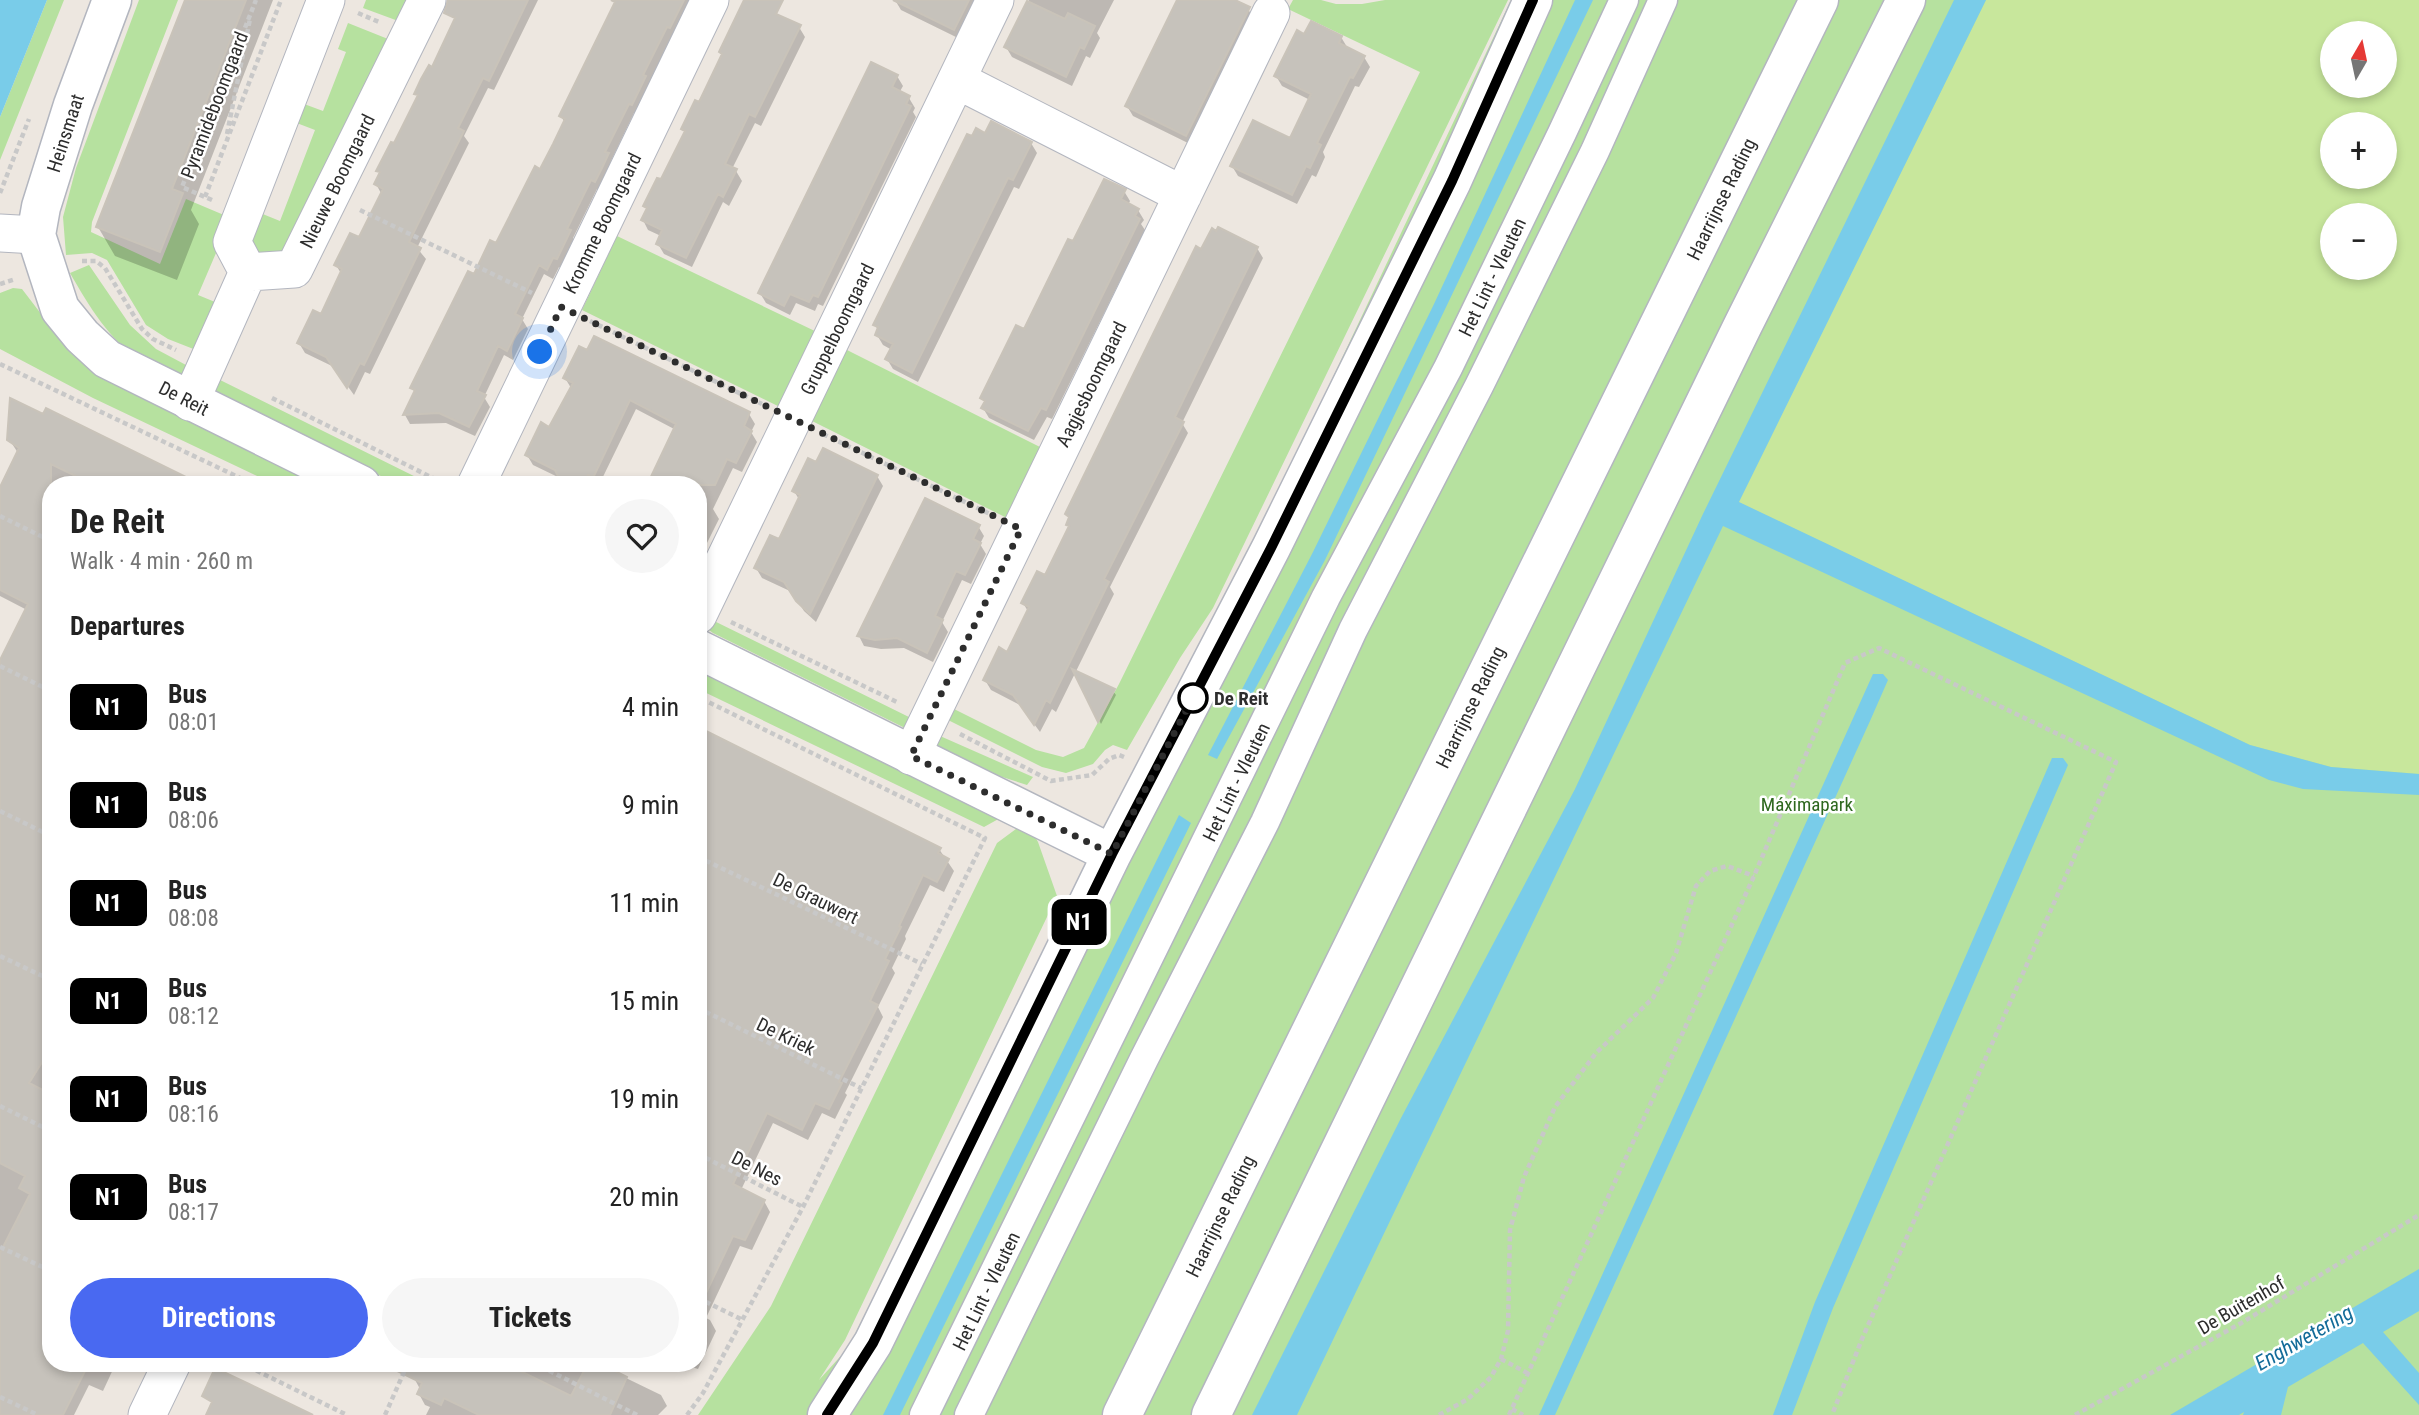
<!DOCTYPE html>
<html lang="en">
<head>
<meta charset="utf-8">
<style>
  body { margin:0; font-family:"Roboto Condensed",sans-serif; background:#f6f6f6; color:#222; height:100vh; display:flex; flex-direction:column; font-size:26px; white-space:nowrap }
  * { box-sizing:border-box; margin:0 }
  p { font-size:23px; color:#767676 }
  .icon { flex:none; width:38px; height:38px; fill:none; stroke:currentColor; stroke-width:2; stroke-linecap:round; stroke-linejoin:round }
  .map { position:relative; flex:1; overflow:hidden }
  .sheet { position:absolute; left:42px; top:476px; width:665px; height:896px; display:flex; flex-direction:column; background:#fff; border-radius:28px; box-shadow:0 4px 10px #0003 }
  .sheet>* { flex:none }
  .badge { padding:0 14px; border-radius:10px; font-size:24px; line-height:46px }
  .needle { width:46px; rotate:9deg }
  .buttons { position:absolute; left:2320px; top:21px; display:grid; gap:14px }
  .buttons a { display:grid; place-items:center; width:77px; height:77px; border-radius:50%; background:#fff; box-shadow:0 4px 10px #0003; font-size:35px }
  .you { position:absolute; width:35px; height:35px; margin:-18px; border:5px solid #fff; border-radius:50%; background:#1a73e8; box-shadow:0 0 0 10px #1a73e833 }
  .map>.badge { position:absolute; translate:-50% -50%; box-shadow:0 0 0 4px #fff }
  h2 { padding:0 28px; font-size:26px; line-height:63px }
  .round { display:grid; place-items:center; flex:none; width:74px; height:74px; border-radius:37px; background:#f6f6f6 }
  .summary { display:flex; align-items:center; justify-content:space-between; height:119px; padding:0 28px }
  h1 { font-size:33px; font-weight:700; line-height:52px }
  .primary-button { display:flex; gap:14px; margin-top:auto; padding:14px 28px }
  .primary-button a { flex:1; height:80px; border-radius:42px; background:#4969f1; color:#fff; font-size:28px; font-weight:700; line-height:80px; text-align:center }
  .primary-button a+a { background:#f6f6f6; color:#222 }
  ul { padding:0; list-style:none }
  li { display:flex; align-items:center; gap:21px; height:98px; padding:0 28px }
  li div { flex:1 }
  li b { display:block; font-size:26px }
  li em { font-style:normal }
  li .badge { min-width:77px; font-weight:700; text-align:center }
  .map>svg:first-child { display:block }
  .green { fill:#b6e19f; fill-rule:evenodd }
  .pitch { fill:#c8e79c; fill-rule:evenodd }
  .water { fill:#79cce9 }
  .shadow { fill:#0003 }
  .building { fill:#c6c2bb; stroke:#c9c3b9; stroke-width:2 }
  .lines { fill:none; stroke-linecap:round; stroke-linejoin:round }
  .pedestrian-casing { stroke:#b3b6bf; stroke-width:31 }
  .minor-casing { stroke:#b3b6bf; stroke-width:39 }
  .tertiary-casing { stroke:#b3b6bf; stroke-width:41 }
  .secondary-casing { stroke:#b3b6bf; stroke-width:41 }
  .path { stroke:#c8c8c8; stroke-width:4.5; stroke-dasharray:5 3.5; stroke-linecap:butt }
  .pedestrian { stroke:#fff; stroke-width:28 }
  .minor { stroke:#fff; stroke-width:37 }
  .tertiary { stroke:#fff; stroke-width:38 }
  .secondary { stroke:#fff; stroke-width:38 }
  .line-casing { stroke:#fff; stroke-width:16 }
  .line { stroke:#000; stroke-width:10 }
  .walk { stroke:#2d2d2d; stroke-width:7; stroke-dasharray:0 12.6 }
  .stop-dot { fill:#fff; stroke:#000; stroke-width:3.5 }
  .labels { text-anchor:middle; stroke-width:5; stroke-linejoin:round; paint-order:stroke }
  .street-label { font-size:19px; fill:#2d2d2d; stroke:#fff }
  .stop-label { font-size:19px; font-weight:bold; fill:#2d2d2d; stroke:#fff; text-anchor:start }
  .park-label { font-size:19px; fill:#2e681f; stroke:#fff }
  .water-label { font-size:21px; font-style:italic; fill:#146c99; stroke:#fff }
</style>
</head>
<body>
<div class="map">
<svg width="2419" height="1415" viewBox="0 0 2419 1415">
  <rect width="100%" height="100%" fill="#ede7e0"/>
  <path class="green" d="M47,0h17l-64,160v-43z
    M139,0h39l-86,222 -1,10 69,32 26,-65 45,19 -33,77 17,7 -19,48 -28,-11 -22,-14 -39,-65 -15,-7 -26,2 -3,-38 13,-49z
    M366,0h46l-11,22 -38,-14z
    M1293,0h28l15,4h26l23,-4h123l-295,608 -33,50 -53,92 -14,-5 -8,5 -12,14 -27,9 -24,-6 -96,-48 4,-12 86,43 27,7 21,-9 35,-64 301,-612 -132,-63z
    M1511,0h908v1415h-1721l73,-109 226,-463 23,-17h9l9,16 19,54 -212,444 -26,40 29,-32 418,-829zM2333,33h52v53h-52zM2333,124h52v53h-52zM2333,215h52v53h-52z
    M348,23l45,18 -100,206 -27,11 -11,-4 -10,-20 8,-24 27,11 35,-91 -34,-13 7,-19 35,13 23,-59 -8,-3z
    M617,236l202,97 -37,75 -200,-98z
    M89,265l41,60 26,24 30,16 -5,12c-13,-5 -28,-9 -40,-17 -33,-21 -52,-54 -71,-87z
    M13,288l9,1 39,51 261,145h-46l-183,-87 -93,-49v-56z
    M847,350l197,99 -33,71 -201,-100z
    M212,376l220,109h-33l-184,-91z
    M708,618l207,102 -8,9 -194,-96 -9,-7z
    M698,671l304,146 -18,10 -286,-138z
    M931,732l102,45 -6,8 -75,-24 -14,-11z"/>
  <path class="pitch" d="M1986,0h433v774l-88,-7 -81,-22 -512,-243zM2333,33h52v53h-52zM2333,124h52v53h-52zM2333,215h52v53h-52z"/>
  <path class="water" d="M0,0h47l-47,117z
    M1575,0h18l-268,560 -108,199 -9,-4 105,-203 121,-248z
    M1954,0h32l-247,502 511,243 81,22 88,7v21l-116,-6 -34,-9 -546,-254 -426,889h-45l149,-297 174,-329 127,-273z
    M1873,674h10l5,6 -18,41 -315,694h-16z
    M2052,758h11l5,7 -235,543 -41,107h-19l42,-113z
    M1179,815l12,8 -291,592h-17z
    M2419,1269v42l-36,21 36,41v32l-56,-62 -75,44 -7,28h-38l1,-3 -5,3h-69z"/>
  <path class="shadow" d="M187,0h86l-82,210 8,14 -22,56 -62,-24 -17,-29z
    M462,0h76l-44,90 -6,-2 -24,48 5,7 -52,105 9,11 -56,115 -5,-2 -11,23 -20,-28 -29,-14 -6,-10 23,-26 20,-42 -6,-10 23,-26 23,-44 -6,-11 5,-9 -3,-4 17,-25 24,-49 -3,-4 17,-24 23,-48 -2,-4z
    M618,0h72l-14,37 -4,-1 -23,48 -11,30 -4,-1 -23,48 2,3 -13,27 -3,-2 -24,49 2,4 -13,26 -3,-1 -6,12 -9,-5 -22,45 6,10 -15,31 -9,-5 -20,42 6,10 -15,29 -29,-13 -36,1 -5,-9 10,-22 -3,-5 63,-112 22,-31 44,-74 24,-48 -4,-7z
    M895,0h84l-19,39 -59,-29z
    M1029,0h85l-17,33 3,5 -10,20 -4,-2 -14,30 -60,-29 -6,-10z
    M1179,0h52l17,9 6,10 -62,126 -59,-29 -6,-10z
    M799,27l6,10 -44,89 -6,-3 -23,46 4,2 6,10 -13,25 -6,-4 -31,65 -28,-13 -6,-10 3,-8 -13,-6 -5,-10 4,-9 -2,-5 17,-24 23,-49 -2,-4 17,-25 23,-48 -2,-4z
    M1305,36l36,1 6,10 17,10 6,10 -11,20 -4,-1 -32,66 2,5 -9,20 -4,-2 -15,29 -59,-28 -6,-10 59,-25 19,-41 -28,-14 -6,-10z
    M897,76l6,10 -4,7 10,5 6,10 -2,4 3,5 -93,189 -5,-2 -3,7 -19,-8 -6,12 -24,-12 -6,-10z
    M986,135l45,8 6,10 -18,36 -5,-2 -96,195 -25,-13 -6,-10 5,-9 -9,-5 -6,-10 1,-5 -3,-5 98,-186z
    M1124,191l6,10 -2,4 10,5 6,10 -3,4 4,6 -93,189 -5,-2 -13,23 -45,-22 -6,-10 2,-5 -3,-5 42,-67 50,-87z
    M1257,248l6,10 -81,165 6,10 -78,154 4,7 -58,118 -4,-3 -12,23 -20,-27 -29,-15 -6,-10 23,-26 21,-41 -6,-10 23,-26 24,-48 -2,-4 2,-5 -3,-6 135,-263z
    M565,378l184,36 6,10 -4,8 6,10 -15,30 -9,-4 -20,41 6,10 -15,30 -6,-3v-61l-22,-55 -40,-21 -37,76h-34l-3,-6 -29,-14 -6,-10 23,-26 21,-41z
    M9,439l190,46h-148v878h65l-13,28 -14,-6 -15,30h-74v-751l27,-54 -27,-14v-105l18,-38z
    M877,476l6,10 -67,136 -12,-11 -12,-19 -30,-14 -6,-10 23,-26 21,-41 -6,-10z
    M978,526l6,10 -4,8 6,10 -15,30 -9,-4 -20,42 6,10 -15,30 -29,-14 -23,1 -17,-3 -5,-10z
    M1075,672l38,19 3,4 -15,29z
    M698,731l241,118 15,22 -10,21 -14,-7 -25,51 1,3 -14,29 3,5 -17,34 5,10 -38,76 2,2 -12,24 -13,-6 -14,27 -35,-17 -32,67 23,11 6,11 -18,38 -12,-4 -34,72 4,2 6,11 -18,38 -20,-6h20z
    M421,1363h174l66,32 6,11 -9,9h-232l4,-8 -5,-2 -6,-11 1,-5 -6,-11z"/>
  <path class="building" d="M185,0h61l-74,189 11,4 -23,59 -64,-25z
    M448,0h80l-39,81 -6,-3 -25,50 6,3 -55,111 12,6 -57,117 -4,-2 -13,25 -21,-31 -29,-14 16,-33 8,4 21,-45 -8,-4 16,-32 9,4 24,-48 -9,-5 6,-12 -4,-1 15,-29 3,1 24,-48 -4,-1 7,-15 8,-14 3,2 23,-49 -11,-5z
    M611,0h73l-14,28 -3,-1 -24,48 3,1 -14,29 -3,-1 -24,48 4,1 -7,15 -7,14 -4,-2 -24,49 4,1 -14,29 -4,-1 -6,12 -8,-5 -24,49 8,4 -16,33 -9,-5 -21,45 9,4 -17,32 -30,-14 -36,2 12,-25 -5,-2 58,-117 6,3 16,-34 6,3 39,-77 5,3 13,-25 12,-25 -6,-3 56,-114z
    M744,0h39l-7,14 25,11 -46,92 -6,-3 -24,50 12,5 -14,28 -5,-3 -32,64 -30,-14 6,-14 -21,-10 6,-12 -4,-2 14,-28 4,1 24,-48 -4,-2 14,-29 4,2 23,-48 -3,-2z
    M893,0h76l-15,30z
    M1177,0h58l15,7 -64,129 -61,-30z
    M1027,1l38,18 3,-6 27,13 -11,23 -4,-2 -14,30 -62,-30z
    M1311,21l31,15 -3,7 26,13 -12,22 -3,-1 -33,66 4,2 -11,23 -4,-2 -14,29 -62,-29 23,-46 37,18 21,-44 -37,-18 23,-46 7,4z
    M871,62l27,13 -6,12 18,9 -4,8 5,2 -93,191 -5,-2 -4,7 -19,-8 -6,12 -26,-13z
    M991,121l41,21 -19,38 -5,-2 -96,195 -27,-14 8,-15 -18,-9 3,-8 -5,-2 94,-191 5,2 4,-8 9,5z
    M1104,179l22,10 -5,10 18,10 -4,7 5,3 -94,191 -5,-2 -13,23 -47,-23 4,-7 -5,-3 36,-73 8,4 44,-90 5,2z
    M1218,227l40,20 -83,170 9,5 -80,157 5,3 -59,121 -4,-3 -12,25 -21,-30 -30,-15 16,-33 8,5 22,-45 -8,-4 16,-32 8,4 24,-49 -3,-1 3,-8 -4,-3 131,-268 5,3 11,-21 4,3z
    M594,336l156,76 -6,14 8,5 -16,32 -9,-4 -12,26h-68l29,-61 -46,-24 -37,78 -5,-3 -4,10h-22l-7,-15 -30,-15 16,-33 8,5 24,-44 -10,-5 16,-32 8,4z
    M10,398l33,16 3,-6 156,77h-108l-43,-21v584l-22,35 22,11v269h38l-26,52h-63v-162l30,-59 -11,-6 6,-12 -25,-13v-503l28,-56 -28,-14v-103l19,-39 -12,-8z
    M823,448l55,27 -68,139 -14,-13 -12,-19 -30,-14 16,-33 9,4 21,-44 -8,-4 16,-33 8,4z
    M925,498l55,27 -7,14 8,4 -16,32 -9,-4 -21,45 8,4 -16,33 -30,-15 -22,2 -18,-4z
    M1072,669l43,20 -17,33z
    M698,727l243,121 -3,5 11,6 -12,23 -14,-7 -24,51 2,1 -16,32 4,2 -19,40 8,4 -39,77 3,1 -13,26 -14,-6 -13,27 -35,-17 -34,71 32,16 -20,40 -12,-4 -35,74z
    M381,1363h123l67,33 17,-33h11l28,14 -17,38h-131l-35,-17 -3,7 -24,-11 5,-11z
    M215,1368l34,16 64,31h-107l6,-13 -10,-6z"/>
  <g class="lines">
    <g class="pedestrian-casing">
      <path id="pedestrian" d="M924,1415l402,-818 122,-229 114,-235 62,-133
        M969,1415l175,-356 121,-237 88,-192 126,-244 116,-235 68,-151"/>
    </g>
    <g class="minor-casing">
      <path id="minor" d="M957,80l226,115
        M0,233l36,2
        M248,272l-16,-30 94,-242
        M190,402l58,-130 46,-3 133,-269
        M476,485l234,-485
        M698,615l297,-615
        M911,756l360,-743
        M147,1415l25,-52"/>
    </g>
    <g class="tertiary-casing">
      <path id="tertiary" d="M112,0l-39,105 -32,102 -5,28 24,74 22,27 25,23 254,126
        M698,649l414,205
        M827,1415l46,-72 239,-489 159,-306 181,-367 81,-181"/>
    </g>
    <g class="secondary-casing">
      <path id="secondary" d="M1122,1415l697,-1415
        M1211,1415l531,-1088 164,-327"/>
    </g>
    <path class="path" d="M358,13l21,9
      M227,134l23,-115
      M0,193l29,-74
      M205,197l76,-197
      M212,200l-30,-13 74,-187
      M360,210l172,83
      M82,261h14l9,7 37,61 11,10 23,11
      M0,284l16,-5
      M590,321l172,83
      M0,364l255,121
      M272,398l171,85
      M823,434l169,81
      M0,516l51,25
      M731,622l168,81
      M0,666l51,25
      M960,734l91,47 41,-6 17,-16 10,-4 5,2
      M0,811l51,25
      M698,857l224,107
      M0,956l51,24
      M698,1008l163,80
      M0,1106l51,25
      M698,1154l105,53
      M0,1247l51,24
      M698,1298l45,22
      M1501,1359l28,15
      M241,1363l106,52
      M534,1363l103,52
      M0,1397l38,18
      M1512,1409l11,6
      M385,1415l23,-52
      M687,1415l16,-22 100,-186 182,-369 -287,-141
      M1439,1415l29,-16 23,-22 10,-18 7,-28 2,-101 14,-53 31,-70 41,-54 57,-55 23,-45 20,-67 14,-15 17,-5 27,10
      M1509,1415l245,-539 91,-213 34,-15 237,114 -254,577 -30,76
      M2075,1415l168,-93 176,-107"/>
    <use href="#pedestrian" class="pedestrian"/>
    <use href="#minor" class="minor"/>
    <use href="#tertiary" class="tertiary"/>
    <use href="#secondary" class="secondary"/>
  </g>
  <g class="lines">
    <g class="line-casing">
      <path id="line" d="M827,1415l46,-72 239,-489 159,-306 181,-367 81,-181"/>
    </g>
    <use href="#line" class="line"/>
    <path class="walk" d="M540,352l21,-45 460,222 -110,227 201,98 82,-159 -1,3"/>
  </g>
  <circle class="stop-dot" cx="1193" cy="698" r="14"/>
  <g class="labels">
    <g class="street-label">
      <text transform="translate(214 105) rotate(-69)" y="7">Pyramideboomgaard</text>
      <text transform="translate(65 133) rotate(-72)" y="7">Heinsmaat</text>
      <text transform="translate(337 181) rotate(-64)" y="7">Nieuwe Boomgaard</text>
      <text transform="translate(1721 199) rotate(-64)" y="7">Haarrijnse Rading</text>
      <text transform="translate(602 223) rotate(-64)" y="7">Kromme Boomgaard</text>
      <text transform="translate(1492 277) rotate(-64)" y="7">Het Lint - Vleuten</text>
      <text transform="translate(837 329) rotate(-64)" y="7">Gruppelboomgaard</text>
      <text transform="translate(1091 384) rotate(-64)" y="7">Aagjesboomgaard</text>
      <text transform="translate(184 398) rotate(27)" y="7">De Reit</text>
      <text transform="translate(1470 707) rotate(-64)" y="7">Haarrijnse Rading</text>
      <text transform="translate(1236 782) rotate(-64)" y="7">Het Lint - Vleuten</text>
      <text transform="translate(816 898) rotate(26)" y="7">De Grauwert</text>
      <text transform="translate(786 1036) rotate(26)" y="7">De Kriek</text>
      <text transform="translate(757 1168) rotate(27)" y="7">De Nes</text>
      <text transform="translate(1220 1216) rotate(-64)" y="7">Haarrijnse Rading</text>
      <text transform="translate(986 1291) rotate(-64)" y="7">Het Lint - Vleuten</text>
      <text transform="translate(2241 1305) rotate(-30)" y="7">De Buitenhof</text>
    </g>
    <g class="stop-label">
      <text x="1214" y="705">De Reit</text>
    </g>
    <g class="park-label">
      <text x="1807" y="811">Máximapark</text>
    </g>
    <g class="water-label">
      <text transform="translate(2304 1338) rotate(-30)" y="7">Enghwetering</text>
    </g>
  </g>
</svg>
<div class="buttons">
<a><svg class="needle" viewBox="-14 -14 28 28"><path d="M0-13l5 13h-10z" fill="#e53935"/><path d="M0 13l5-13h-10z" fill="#767676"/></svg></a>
<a>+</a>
<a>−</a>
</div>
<div class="you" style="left:540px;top:352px"></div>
<b class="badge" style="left:1079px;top:922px;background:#000;color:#fff">N1</b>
<section class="sheet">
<div class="summary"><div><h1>De Reit</h1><p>Walk · 4 min · 260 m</p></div><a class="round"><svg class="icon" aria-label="heart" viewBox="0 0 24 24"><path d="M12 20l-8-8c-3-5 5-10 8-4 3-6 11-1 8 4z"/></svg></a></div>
<h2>Departures</h2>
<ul>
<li><span class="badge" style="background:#000;color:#fff">N1</span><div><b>Bus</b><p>08:01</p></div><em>4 min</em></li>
<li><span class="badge" style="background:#000;color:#fff">N1</span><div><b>Bus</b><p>08:06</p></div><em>9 min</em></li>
<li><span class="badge" style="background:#000;color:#fff">N1</span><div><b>Bus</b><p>08:08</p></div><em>11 min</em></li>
<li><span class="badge" style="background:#000;color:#fff">N1</span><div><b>Bus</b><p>08:12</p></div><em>15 min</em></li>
<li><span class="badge" style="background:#000;color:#fff">N1</span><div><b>Bus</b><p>08:16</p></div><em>19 min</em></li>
<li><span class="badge" style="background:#000;color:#fff">N1</span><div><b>Bus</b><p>08:17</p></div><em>20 min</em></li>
</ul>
<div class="primary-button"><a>Directions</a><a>Tickets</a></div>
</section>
</div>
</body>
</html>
